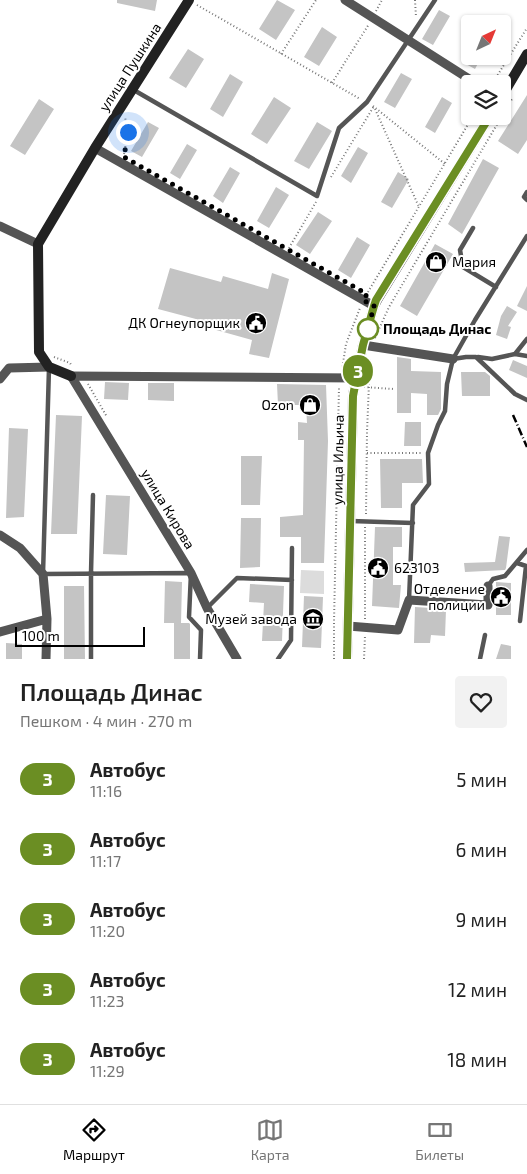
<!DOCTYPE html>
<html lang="ru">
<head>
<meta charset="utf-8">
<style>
  body { margin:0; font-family:"Exo 2",sans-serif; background:#f2f2f2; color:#222; height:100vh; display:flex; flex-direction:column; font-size:19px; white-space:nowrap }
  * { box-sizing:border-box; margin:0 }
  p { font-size:16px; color:#767676 }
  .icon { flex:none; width:28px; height:28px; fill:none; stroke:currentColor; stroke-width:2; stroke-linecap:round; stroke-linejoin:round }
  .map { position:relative; height:659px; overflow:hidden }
  .side { display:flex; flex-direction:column; background:#fff; flex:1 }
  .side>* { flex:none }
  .badge { padding:0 10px; border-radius:16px; font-size:18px; line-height:32px }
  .needle { width:32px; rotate:43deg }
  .controls { position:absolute; left:461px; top:15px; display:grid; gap:10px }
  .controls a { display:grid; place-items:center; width:50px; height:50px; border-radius:5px; background:#fff; box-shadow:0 1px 4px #0004; font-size:25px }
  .scale { position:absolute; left:15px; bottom:12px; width:130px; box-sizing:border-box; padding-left:5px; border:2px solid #000; border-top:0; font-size:14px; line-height:18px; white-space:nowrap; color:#000; -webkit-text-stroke:4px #fff; paint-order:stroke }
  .you { position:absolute; width:25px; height:25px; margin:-12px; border:4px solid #fff; border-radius:50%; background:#1a73e8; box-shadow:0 0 0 8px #1a73e833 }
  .map>.badge { position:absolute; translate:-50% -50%; box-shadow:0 0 0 2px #fff }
  .round { display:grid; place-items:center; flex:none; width:52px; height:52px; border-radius:5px; background:#f2f2f2 }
  .headline { display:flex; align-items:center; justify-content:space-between; height:85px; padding:0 20px }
  h1 { font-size:24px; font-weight:600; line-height:38px }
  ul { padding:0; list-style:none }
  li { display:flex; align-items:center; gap:15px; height:70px; padding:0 20px }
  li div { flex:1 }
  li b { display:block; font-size:19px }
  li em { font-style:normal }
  li .badge { min-width:55px; font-weight:700; text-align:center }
  .tabs { display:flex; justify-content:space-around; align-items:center; height:70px; border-top:1px solid #e0e0e0; background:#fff; font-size:14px; color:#767676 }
  .tabs a { display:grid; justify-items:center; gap:2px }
  .tabs .selected { color:#000 }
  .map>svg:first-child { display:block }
  .green { fill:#dcdcdc }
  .building { fill:#c4c4c4 }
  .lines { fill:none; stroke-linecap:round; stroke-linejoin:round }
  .path { stroke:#777; stroke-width:2; stroke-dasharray:1 2.5; stroke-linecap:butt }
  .lane { stroke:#555; stroke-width:4.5 }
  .street { stroke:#555; stroke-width:9 }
  .secondary { stroke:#222; stroke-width:10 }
  .rail { stroke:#000; stroke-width:2.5; stroke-dasharray:8 2.5 1 2.5; stroke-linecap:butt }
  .line-casing { stroke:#fff; stroke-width:11 }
  .line { stroke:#6b8e23; stroke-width:8 }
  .walk { stroke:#000; stroke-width:5; stroke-dasharray:0 9 }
  .stop-dot { fill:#fff; stroke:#6b8e23; stroke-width:2.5 }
  .labels { text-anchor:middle; stroke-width:4; stroke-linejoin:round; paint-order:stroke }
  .street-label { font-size:14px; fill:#000; stroke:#fff }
  .poi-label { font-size:14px; fill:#000; stroke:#fff; text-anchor:end }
  .stop-label { font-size:14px; font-weight:bold; fill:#000; stroke:#fff; text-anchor:start }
</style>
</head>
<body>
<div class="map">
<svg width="527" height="659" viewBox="0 0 527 659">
  <rect width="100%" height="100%" fill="#fff"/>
  <path class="green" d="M301,570l23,1v23l-24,-1z"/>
  <path class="building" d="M117,0h40l-2,11 -38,-8z
    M277,0l18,10 -19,30 -17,-11z
    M439,10l11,6 -17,29 -11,-6z
    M322,27l15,10 -18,29 -15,-9z
    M188,49l16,10 -18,29 -17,-10z
    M468,56h14l-7,13 -11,-6z
    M401,73l11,6 -17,29 -11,-6z
    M230,74l13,8 -20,35 -13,-8z
    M527,95v45l-9,14 -20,-13z
    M274,97l17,11 -24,36 -16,-10z
    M442,97l10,6 -17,30 -10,-6z
    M39,99l15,10 -29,46 -15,-9z
    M148,122l11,6 -17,29 -11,-6z
    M317,122l15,9 -23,38 -15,-8z
    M187,144l10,6 -17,29 -10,-6z
    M358,147l10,6 -17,30 -10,-7z
    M483,159l16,9 -37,66 -14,-10z
    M230,167l10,6 -17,30 -10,-7z
    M398,172l11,7 -17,29 -11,-6z
    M276,187l13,8 -20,33 -12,-7z
    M318,212l14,9 -22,33 -14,-9z
    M357,237l13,8 -19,33 -13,-8z
    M435,244l18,10 -36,62 -17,-10z
    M170,268l51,14 2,-6 45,13 4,-16 17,6 -20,79 -20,-4 3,-14 -43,-12 2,-5 -53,-14z
    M527,286v25l-10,-5z
    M507,306l10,6 -9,14 3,1 -4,12 -11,-4 5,-19z
    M397,357l14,2v12l30,1v37l-3,6h-11v-21l-16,-1v20h-14z
    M513,360l14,6v12l-18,-8z
    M461,372h24l5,4v20h-28z
    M105,382l24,1 -1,17 -24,-1z
    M148,383h26v18l-26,-1z
    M277,384l49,1 2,56 -4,122h-23v-26h-21v-20l23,-2 1,-75h-6v-18l9,1 -1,-18h-28z
    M56,415l26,1 -5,118h-26z
    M405,422h16v24h-17z
    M9,428l19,1 -4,88 -18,1z
    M241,456h21l-2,49h-19z
    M380,459h42l1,24h-21v25h-21z
    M106,495l24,1 -3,59 -24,-1z
    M241,518h20l-1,49 -20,1z
    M375,527h27v20h-9v38h8l-2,23 -27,-2z
    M499,536l11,1 -4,31 -1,2 -40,2 -1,-9 31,-1z
    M165,581l17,1 -1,41h8l1,1v35h-16v-36h-10z
    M496,582l15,1v32h-15z
    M250,584l34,2 -2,55h-20l2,-38 -15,-1z
    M64,586h20l1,73h-21z
    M304,596l19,1 -2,51 -19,-1z
    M415,607l16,1v2h15l-1,26 -14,-1 -1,8h-16z
    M6,643l16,1v15h-16z
    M501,644l10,2v13h-15z"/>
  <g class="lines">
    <path class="path" d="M415,0l1,17
      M197,5l163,94
      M376,11l6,-11
      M281,54l35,-54
      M332,83l37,-59
      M492,84l35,-56
      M373,106l72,58
      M375,109l44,98
      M502,115l10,-16
      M124,154l4,-22 -3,-15
      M331,177l43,-71
      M289,248l27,-46
      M368,292l105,-176
      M375,338l14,-31 113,-191
      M54,357l16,6 2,3
      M342,370l4,-26 14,-36
      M88,384l19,33
      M364,387l30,2
      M367,453h55
      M366,514l1,-82 3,-73
      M365,619v-93
      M334,659v-37l5,-235
      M364,659l1,-23"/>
    <path class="lane" d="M132,89l185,107 22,-68 28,-26 68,-102
      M527,192l-3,5 3,3
      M473,228l-13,22 3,17 33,20
      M515,354l12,-15
      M478,357l14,2 23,-5 12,2
      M453,359l13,-2h10l39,37 12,6
      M49,368l-6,206 148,-1 -2,44 12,13 -1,29
      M351,521l62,2
      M517,563l9,3 -6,55
      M488,586l5,-7 12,-3 22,-26
      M409,600l4,-95 16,-21 -1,-31 10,-28 7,-14 2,-27 6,-25 22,-39 52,-84
      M207,608l30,-30 55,2
      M91,659v-86l2,-78
      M278,659l13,-19 1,-92
      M480,659l5,-24"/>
    <path class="street" d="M345,0l132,84
      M95,148l279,158
      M0,226l38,18
      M363,345l90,14
      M71,376l120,197 16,35 30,51
      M71,376l286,2
      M0,379l9,-11 40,-1
      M0,535l20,13 23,26 4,45 -1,40
      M348,626l50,4 11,-30 79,5v-19
      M0,632l47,-13"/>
    <path class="secondary" d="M502,96l25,-42
      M71,376l-22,-9 -10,-15 -1,-108 57,-96 94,-148
      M347,659l6,-264 10,-50 11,-39 3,-6 113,-184"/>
    <path class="rail" d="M513,415l14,32"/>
  </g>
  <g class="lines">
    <g class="line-casing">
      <path id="line" d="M347,659l6,-263 10,-51 11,-39 2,-6 114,-184"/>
    </g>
    <use href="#line" class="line"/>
    <path class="walk" d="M128,132l-4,25 243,137 -4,6 11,6 -6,23"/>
  </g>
  <defs>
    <g id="shop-disc" transform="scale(1.125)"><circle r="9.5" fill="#000" stroke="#fff"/><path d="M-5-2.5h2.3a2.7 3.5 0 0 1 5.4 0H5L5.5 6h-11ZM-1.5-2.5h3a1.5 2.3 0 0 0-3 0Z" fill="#fff"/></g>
    <g id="civic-disc" transform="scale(1.125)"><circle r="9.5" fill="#000" stroke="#fff"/><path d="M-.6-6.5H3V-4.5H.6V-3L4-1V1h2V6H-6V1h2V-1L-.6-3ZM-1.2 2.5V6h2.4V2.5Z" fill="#fff"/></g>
    <g id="museum-disc" transform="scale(1.125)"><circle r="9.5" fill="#000" stroke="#fff"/><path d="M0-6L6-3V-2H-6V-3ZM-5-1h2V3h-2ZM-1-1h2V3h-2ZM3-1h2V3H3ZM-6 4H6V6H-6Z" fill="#fff"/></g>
  </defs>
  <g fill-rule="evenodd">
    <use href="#shop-disc" x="436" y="262"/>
    <use href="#civic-disc" x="256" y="323"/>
    <use href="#shop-disc" x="310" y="405"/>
    <use href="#civic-disc" x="378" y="568"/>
    <use href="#civic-disc" x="501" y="597"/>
    <use href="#museum-disc" x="313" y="619"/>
  </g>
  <circle class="stop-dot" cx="368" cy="329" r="10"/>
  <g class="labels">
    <g class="street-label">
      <text transform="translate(130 67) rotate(-57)" y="5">улица Пушкина</text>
      <text transform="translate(338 460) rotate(-89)" y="5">улица Ильича</text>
      <text transform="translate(168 509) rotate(59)" y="5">улица Кирова</text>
    </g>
    <g class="poi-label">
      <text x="452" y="267" text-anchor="start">Мария</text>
      <text x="240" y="328">ДК Огнеупорщик</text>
      <text x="294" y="410">Ozon</text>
      <text x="394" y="573" text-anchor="start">623103</text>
      <text x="485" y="594">Отделение<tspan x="485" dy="16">полиции</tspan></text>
      <text x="297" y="624">Музей завода</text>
    </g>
    <g class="stop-label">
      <text x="383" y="334">Площадь Динас</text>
    </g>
  </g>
</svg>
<div class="controls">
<a><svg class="needle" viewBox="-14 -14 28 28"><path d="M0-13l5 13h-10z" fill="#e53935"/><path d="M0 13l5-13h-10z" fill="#767676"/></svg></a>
<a><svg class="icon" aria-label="layers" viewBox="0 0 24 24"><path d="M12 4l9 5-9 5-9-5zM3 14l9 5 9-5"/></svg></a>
</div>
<div class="scale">100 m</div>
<div class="you" style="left:128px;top:132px"></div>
<b class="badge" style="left:358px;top:371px;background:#6b8e23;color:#fff">3</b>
</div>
<section class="side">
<div class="headline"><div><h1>Площадь Динас</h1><p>Пешком · 4 мин · 270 m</p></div><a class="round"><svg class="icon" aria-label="heart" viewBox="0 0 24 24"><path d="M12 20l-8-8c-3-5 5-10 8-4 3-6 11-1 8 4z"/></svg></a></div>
<ul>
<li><span class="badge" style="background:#6b8e23;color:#fff">3</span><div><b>Автобус</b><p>11:16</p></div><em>5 мин</em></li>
<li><span class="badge" style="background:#6b8e23;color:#fff">3</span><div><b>Автобус</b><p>11:17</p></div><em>6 мин</em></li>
<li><span class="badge" style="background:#6b8e23;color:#fff">3</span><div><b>Автобус</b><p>11:20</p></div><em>9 мин</em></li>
<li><span class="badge" style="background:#6b8e23;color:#fff">3</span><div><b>Автобус</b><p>11:23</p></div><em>12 мин</em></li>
<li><span class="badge" style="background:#6b8e23;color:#fff">3</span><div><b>Автобус</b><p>11:29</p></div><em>18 мин</em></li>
</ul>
</section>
<nav class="tabs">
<a class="selected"><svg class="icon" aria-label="directions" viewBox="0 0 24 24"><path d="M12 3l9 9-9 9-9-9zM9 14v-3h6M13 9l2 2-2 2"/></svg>Маршрут</a>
<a><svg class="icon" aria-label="map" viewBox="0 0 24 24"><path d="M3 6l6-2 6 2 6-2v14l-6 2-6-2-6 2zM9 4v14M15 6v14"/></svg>Карта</a>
<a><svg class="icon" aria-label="tickets" viewBox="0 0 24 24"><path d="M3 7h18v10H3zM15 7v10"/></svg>Билеты</a>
</nav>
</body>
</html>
